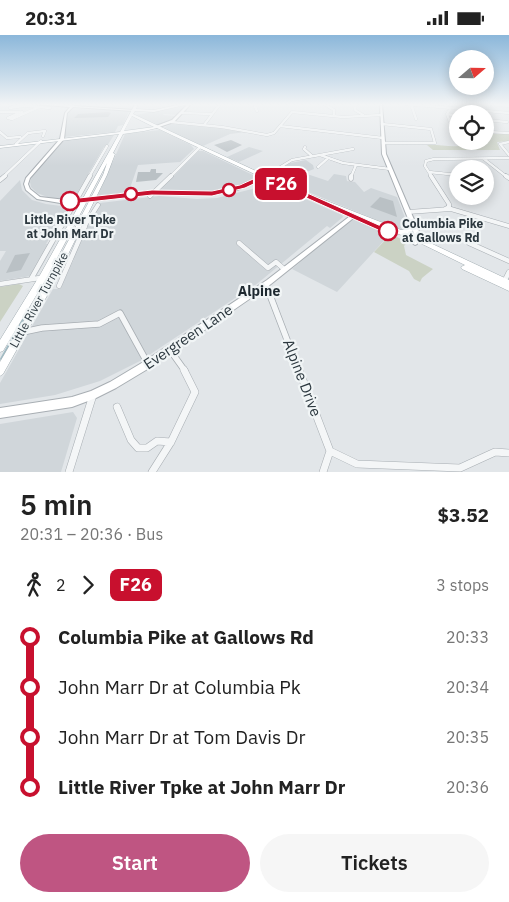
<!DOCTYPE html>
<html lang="en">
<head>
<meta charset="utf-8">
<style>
  body { margin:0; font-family:"IBM Plex Sans",sans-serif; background:#f6f6f6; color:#222; height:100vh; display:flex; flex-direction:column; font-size:19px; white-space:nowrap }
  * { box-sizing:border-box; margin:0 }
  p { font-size:16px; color:#767676 }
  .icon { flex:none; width:28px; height:28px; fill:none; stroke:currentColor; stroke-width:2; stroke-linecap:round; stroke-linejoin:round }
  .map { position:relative; height:437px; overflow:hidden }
  .side { display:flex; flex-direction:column; background:#fff; flex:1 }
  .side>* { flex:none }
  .badge { padding:0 10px; border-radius:8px; font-size:18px; line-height:32px }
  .needle { width:32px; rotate:70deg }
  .tools { position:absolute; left:449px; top:15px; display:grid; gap:10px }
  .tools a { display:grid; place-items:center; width:45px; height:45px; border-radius:50%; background:#fff; box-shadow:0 2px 12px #0003; font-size:25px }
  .map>.badge { position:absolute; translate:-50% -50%; box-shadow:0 0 0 2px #fff }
  .legs { display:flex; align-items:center; gap:8px; height:55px; padding:0 20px; font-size:16px }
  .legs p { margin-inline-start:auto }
  .overview { display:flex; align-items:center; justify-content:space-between; height:85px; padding:0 20px }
  h1 { font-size:28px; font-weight:600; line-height:38px }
  .button { display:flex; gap:10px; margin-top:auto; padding:10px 20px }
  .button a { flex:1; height:58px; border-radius:30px; background:#bf5582; color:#fff; font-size:20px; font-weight:600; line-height:58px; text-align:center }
  .button a+a { background:#f6f6f6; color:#222 }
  ul { padding:0 20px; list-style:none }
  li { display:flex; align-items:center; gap:18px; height:50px; font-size:19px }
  li i { display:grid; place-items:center; width:8px; height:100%; margin:0 6px; background:currentColor }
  li i::after { content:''; width:12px; height:12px; margin:-6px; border:4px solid; border-radius:50%; background:#fff }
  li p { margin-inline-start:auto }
  li:first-child i { background:linear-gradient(#0000 50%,currentColor 0) }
  li:last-child i { background:linear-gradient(currentColor 50%,#0000 0) }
  .status { display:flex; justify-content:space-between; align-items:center; height:35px; padding:0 25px; background:#fff; direction:ltr }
  .status svg { height:14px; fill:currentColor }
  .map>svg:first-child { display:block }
  .built { fill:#d0d6da }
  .green { fill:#cbd2c4 }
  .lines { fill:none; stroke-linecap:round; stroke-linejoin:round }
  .stream { stroke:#a1bcc5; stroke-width:2 }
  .building { fill:#bac1c5 }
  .street-far4-casing { stroke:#a8aeb3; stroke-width:3 }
  .street-far3-casing { stroke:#a8aeb3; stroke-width:5 }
  .street-far2-casing { stroke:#a8aeb3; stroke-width:5.5 }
  .street-far1-casing { stroke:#a8aeb3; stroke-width:7 }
  .street-casing { stroke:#a8aeb3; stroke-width:8 }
  .secondary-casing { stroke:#a8aeb3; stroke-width:2 }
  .primary-casing { stroke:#a3aeb3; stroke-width:1 }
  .street-far4 { stroke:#f4f6f7; stroke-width:2.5 }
  .street-far3 { stroke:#f4f6f7; stroke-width:4 }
  .street-far2 { stroke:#f4f6f7; stroke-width:4.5 }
  .street-far1 { stroke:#f4f6f7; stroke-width:5.5 }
  .street { stroke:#f4f6f7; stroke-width:7 }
  .secondary { fill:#fff; fill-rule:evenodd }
  .primary { fill:#fff; fill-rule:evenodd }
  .line-1 { fill:#c8102e; stroke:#fff }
  .stop-1-dot { fill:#fff; stroke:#c8102e; stroke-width:2.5 }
  .labels { text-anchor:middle; stroke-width:4.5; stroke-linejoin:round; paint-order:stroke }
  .stop-label { font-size:12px; font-weight:bold; fill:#2c383f; stroke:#f1f5f6 }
  .street-label { font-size:12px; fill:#2c383f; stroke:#f1f5f6 }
  .neighbourhood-label { font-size:14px; font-weight:bold; fill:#1e2930; stroke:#f1f5f6 }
  .near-street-label { font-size:15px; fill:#2c383f; stroke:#f1f5f6 }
</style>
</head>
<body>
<div class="status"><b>20:31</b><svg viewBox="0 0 49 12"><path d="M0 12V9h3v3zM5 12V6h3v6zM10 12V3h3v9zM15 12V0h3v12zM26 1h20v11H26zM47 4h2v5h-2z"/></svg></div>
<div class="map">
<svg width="509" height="437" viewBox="0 0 509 437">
  <rect width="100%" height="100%" fill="#e2e6e9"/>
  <path class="built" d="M186,70l-8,10 -14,-1 -1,1 13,1 -7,6 -11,3 -22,-10z
    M80,74l49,2 -6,14 -5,1 -3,6 -51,5 5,-27z
    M173,88l48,5 25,4 -16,2 -27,12 -40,-18z
    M160,95l31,15 3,4 -14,13 -42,3 -10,29 -30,1 27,-61z
    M114,100l-7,11 -3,1 -28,48 -5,3 -11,1 -10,-1 -13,-5 -6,-6 -1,-5 3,-8 31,-34z
    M249,112l14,4 -24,11 -12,-5z
    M198,116h5l54,26 -16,9 -38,8 -44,-3z
    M306,125l7,5 1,4 -10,4 24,8 6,-7 12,2 1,5 8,1 9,10 7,-4 26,9 10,26v6h-8l-130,-53 21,-13z
    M20,145l2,10 10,10 14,4 23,3 -23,37 9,-1 -18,32 -37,6v-20l6,-10h-6v-50z
    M264,148h5l73,32 1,2 -13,11 -3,-2 -69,57 -118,78 -40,20 -45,14 -55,9v-21l53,-94h7l14,-30h-4l30,-56 59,-7 38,3 20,-1 35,-9z
    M352,183l39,15 -54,59 -45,-23z
    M73,377l4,6 -16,54h-61v-48z"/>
  <path class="green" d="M487,97l22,2v7l-12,1 3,8h-67l-6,-5c14,-1 27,4 40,-1l-1,-3h19v-5h5z
    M391,199l16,8 -3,4 2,9 27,14 -11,9 -2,4 -6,-3 -5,-8 -35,-19z
    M19,249l4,2 -23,36v-35z"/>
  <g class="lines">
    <path class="stream" d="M1,324l24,-43"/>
  </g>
  <path class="building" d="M108,77l3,1 -3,4 -34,1 4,-4z
    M231,105l11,5 -15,7 -13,-7z
    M151,134h5v4h7l-7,7 -20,2 2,-10h12z
    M380,162l13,4 4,16 -27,-10z
    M30,218l-9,17 -15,3 9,-18z"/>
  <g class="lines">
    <g class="street-far4-casing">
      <path id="street-far4" d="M20,69l-2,1 21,2 -27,12 -4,-1 14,-6
        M254,69l3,7
        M324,69l10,6v6
        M356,69l-1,6 8,5
        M406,69l103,9
        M411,69l5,15
        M491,69l18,2
        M18,70l-8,3 13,-2
        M39,72l11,1
        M0,77h19
        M182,78l30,1
        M447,79l11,2
        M485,85l22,2
        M171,87l51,5 45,8 7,-2 18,-21 51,5 38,-2
        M450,87l-3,-8 4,-6
        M382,89l49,5 4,14h-52
        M204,90l16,-21
        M280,91l103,12
        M0,97l7,6 13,-1
        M489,97l20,1
        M509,107l-9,2 9,11
        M16,109l12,-11 17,-2 -2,5
        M305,112l-1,2 8,7
        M320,120l23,8 47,6
        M484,124l23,18
        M318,132l9,-8
        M429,137l29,3
        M3,142l38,-36
        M89,142l18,-31
        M170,142l30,-30
        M264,142l28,-17 61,-11
        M351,142l5,-12
        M432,142l-7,-11 1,-5 8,-2 75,-1"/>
    </g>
    <g class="street-far3-casing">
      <path id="street-far3" d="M351,141v3
        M431,141l18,28v3l-4,2
        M506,141l3,2
        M264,142l2,-1
        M0,145l5,-4
        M150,161l21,-20
        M408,177l43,-3 58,17
        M61,192l29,-51
        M84,192l14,-22"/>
    </g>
    <g class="street-far2-casing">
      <path id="street-far2" d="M239,208l29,25 8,-6 8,7
        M469,208l40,18
        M31,244l30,-53
        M0,249l53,-8
        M266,249l3,7
        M503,249l6,-12
        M59,251l26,-60"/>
    </g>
    <g class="street-far1-casing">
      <path id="street-far1" d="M268,255l31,81
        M23,297l19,-4 57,-4 21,-11 28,51
        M170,315l15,21"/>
    </g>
    <g class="street-casing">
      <path id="street" d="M299,335l31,81 -7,21
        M117,372l14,33 7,8h9l10,-7 14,1
        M330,416l27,13 103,4 35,-16 14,1
        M69,437l24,-77
        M152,437l19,-30 24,-50 -11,-22"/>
    </g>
    <g class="secondary-casing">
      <path id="secondary" d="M57,69l14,1 4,-1 -1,2 61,4 -1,1 -61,-4 -6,6 -3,26 -34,39 -2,6 2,5 10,8 26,3 86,-9 50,2 32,-5 28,-12 4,1 -29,13 -35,5 -50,-2 -86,11 -29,-5 -11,-9 -2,-6 2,-6 34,-39 5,-26 5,-6 -36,-3z
        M188,69h3l-17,18 -18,6v-2l16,-6z
        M380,69h2l4,50 35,82 -4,8 -2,1 -3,-2 3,-7 -33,-82z
        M354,178l2,1 1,1 -1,1 -85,68 -120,83 -35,21 -20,10 -24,9 -72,11v-10l72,-11 19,-6 19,-9 35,-21 122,-81z"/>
    </g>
    <g class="primary-casing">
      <path id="primary" d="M135,69h3l-2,5 18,1 27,-6h8l-35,8 -19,-1 -2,3 153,71 115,45 7,-1 3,-6h4l1,1 -4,8 -3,1 100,47v11l-47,-22 -1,-2 4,-2 -49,-24 -134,-54 -125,-59 -13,3 -21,3 -10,19 2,1 -8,21 -55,112 -49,87 -3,2v-14l45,-77 58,-110 4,-12 -61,116 -43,72 -3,1v-12l40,-65 79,-141 -119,14v-2l120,-14zM132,81l22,11 -30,4z"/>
    </g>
    <use href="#street-far4" class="street-far4"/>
    <use href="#street-far3" class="street-far3"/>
    <use href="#street-far2" class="street-far2"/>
    <use href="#street-far1" class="street-far1"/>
    <use href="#street" class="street"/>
    <use href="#secondary" class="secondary"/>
    <use href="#primary" class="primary"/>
  </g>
  <linearGradient id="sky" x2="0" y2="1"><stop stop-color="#8bb7da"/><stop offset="0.53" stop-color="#f2f4f5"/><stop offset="1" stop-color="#f2f4f5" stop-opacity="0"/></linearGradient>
  <rect width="509" height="131" fill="url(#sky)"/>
  <path class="line-1" d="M262,140h5l125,56 -1,2h-6l-121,-54 -19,9 -33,8 -60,-1 -82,9 -4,-3 4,-2 82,-9 60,1 28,-6z"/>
  <g class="stop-1-dot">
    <circle cx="229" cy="155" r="6"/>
    <circle cx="131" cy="159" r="6"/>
    <circle cx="70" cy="166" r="9"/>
    <circle cx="388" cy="196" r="9"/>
  </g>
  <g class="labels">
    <g class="stop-label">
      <text x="70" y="189">Little River Tpke<tspan x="70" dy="14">at John Marr Dr</tspan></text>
      <text x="402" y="193" text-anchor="start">Columbia Pike<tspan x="402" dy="14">at Gallows Rd</tspan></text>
    </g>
    <g class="street-label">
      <text transform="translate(39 265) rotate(-61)" y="4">Little River Turnpike</text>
    </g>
    <g class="neighbourhood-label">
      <text x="259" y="261">Alpine</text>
    </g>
    <g class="near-street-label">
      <text transform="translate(188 302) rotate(-34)" y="5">Evergreen Lane</text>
      <text transform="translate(302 343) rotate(69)" y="5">Alpine Drive</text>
    </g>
  </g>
</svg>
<div class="tools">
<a><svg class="needle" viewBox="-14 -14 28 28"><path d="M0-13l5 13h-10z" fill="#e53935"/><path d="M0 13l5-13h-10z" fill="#767676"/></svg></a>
<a><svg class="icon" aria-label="locate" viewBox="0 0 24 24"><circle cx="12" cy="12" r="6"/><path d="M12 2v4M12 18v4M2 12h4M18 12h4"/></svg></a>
<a><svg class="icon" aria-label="layers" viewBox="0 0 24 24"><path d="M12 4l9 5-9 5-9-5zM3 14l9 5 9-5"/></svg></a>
</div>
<b class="badge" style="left:281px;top:149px;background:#c8102e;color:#fff">F26</b>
</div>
<section class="side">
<div class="overview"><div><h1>5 min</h1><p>20:31 – 20:36 · Bus</p></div><b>$3.52</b></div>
<div class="legs"><svg class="icon" aria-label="walk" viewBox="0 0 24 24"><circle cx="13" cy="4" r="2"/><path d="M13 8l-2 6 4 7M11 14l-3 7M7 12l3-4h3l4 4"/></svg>2<svg class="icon" aria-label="forward" viewBox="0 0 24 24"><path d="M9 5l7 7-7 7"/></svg><b class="badge" style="background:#c8102e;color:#fff">F26</b><p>3 stops</p></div>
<ul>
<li><i style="color:#c8102e"></i><b>Columbia Pike at Gallows Rd</b><p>20:33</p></li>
<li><i style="color:#c8102e"></i><span>John Marr Dr at Columbia Pk</span><p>20:34</p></li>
<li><i style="color:#c8102e"></i><span>John Marr Dr at Tom Davis Dr</span><p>20:35</p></li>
<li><i style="color:#c8102e"></i><b>Little River Tpke at John Marr Dr</b><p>20:36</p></li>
</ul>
<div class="button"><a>Start</a><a>Tickets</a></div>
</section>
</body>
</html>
